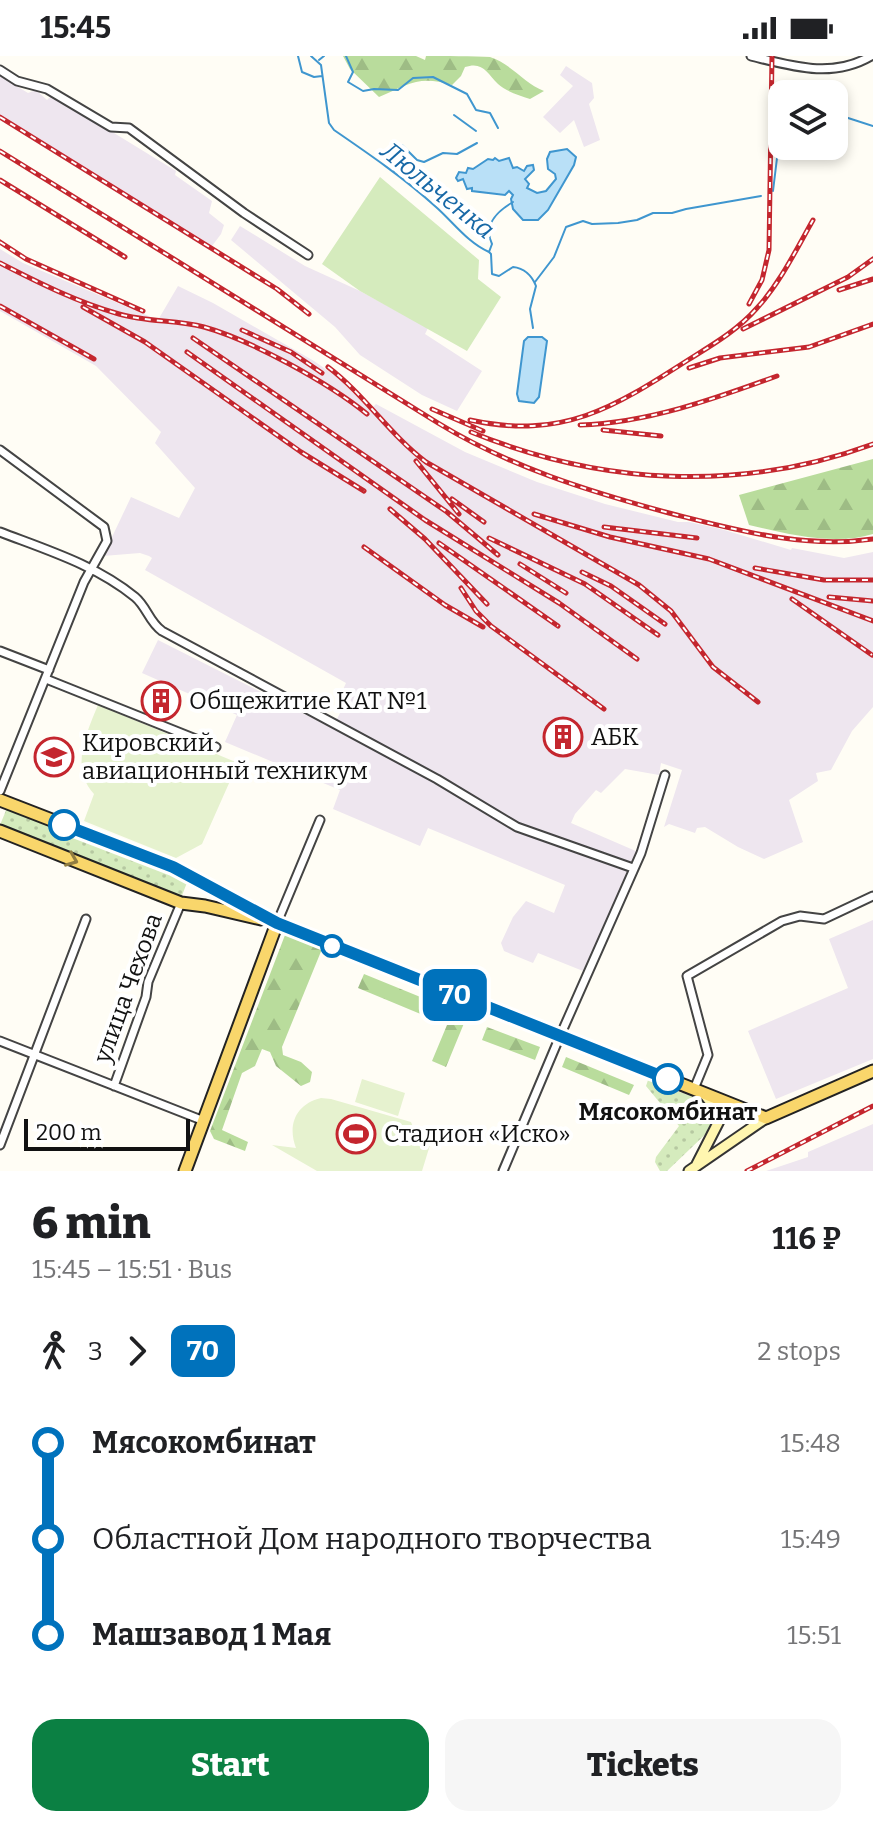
<!DOCTYPE html>
<html lang="en">
<head>
<meta charset="utf-8">
<style>
  body { margin:0; font-family:Bitter,serif; background:#f6f6f6; color:#202124; height:100vh; display:flex; flex-direction:column; font-size:30px; white-space:nowrap }
  * { box-sizing:border-box; margin:0 }
  p { font-size:26px; color:#757577 }
  .icon { flex:none; width:44px; height:44px; fill:none; stroke:currentColor; stroke-width:2; stroke-linecap:round; stroke-linejoin:round }
  .map { position:relative; height:1115px; overflow:hidden }
  .drawer { display:flex; flex-direction:column; background:#fff; flex:1 }
  .drawer>* { flex:none }
  .badge { padding:0 16px; border-radius:12px; font-size:28px; line-height:52px }
  .tools { position:absolute; left:768px; top:24px; display:grid; gap:16px }
  .tools a { display:grid; place-items:center; width:80px; height:80px; border-radius:16px; background:#fff; box-shadow:0 4px 12px #0003; font-size:40px }
  .scale { position:absolute; left:24px; bottom:20px; width:166px; box-sizing:border-box; padding-left:8px; border:4px solid #111; border-top:0; font-size:22px; line-height:28px; white-space:nowrap; color:#111; -webkit-text-stroke:6px #fff; paint-order:stroke }
  .map>.badge { position:absolute; translate:-50% -50%; box-shadow:0 0 0 4px #fff }
  .legs { display:flex; align-items:center; gap:12px; height:88px; padding:0 32px; font-size:26px }
  .legs p { margin-inline-start:auto }
  .summary { display:flex; align-items:center; justify-content:space-between; height:136px; padding:0 32px }
  h1 { font-size:44px; font-weight:800; line-height:60px }
  .cta { display:flex; gap:16px; margin-top:auto; padding:16px 32px }
  .cta a { flex:1; height:92px; border-radius:24px; background:#0b8043; color:#fff; font-size:32px; font-weight:800; line-height:92px; text-align:center }
  .cta a+a { background:#f6f6f6; color:#202124 }
  ul { padding:0 32px; list-style:none }
  li { display:flex; align-items:center; gap:28px; height:96px; font-size:30px }
  li i { display:grid; place-items:center; width:12px; height:100%; margin:0 10px; background:currentColor }
  li i::after { content:''; width:20px; height:20px; margin:-10px; border:6px solid; border-radius:50%; background:#fff }
  li p { margin-inline-start:auto }
  li:first-child i { background:linear-gradient(#0000 50%,currentColor 0) }
  li:last-child i { background:linear-gradient(currentColor 50%,#0000 0) }
  .status { display:flex; justify-content:space-between; align-items:center; height:56px; padding:0 40px; background:#fff; direction:ltr }
  .status svg { height:22px; fill:currentColor }
  .map>svg:first-child { display:block }
  .industrial { fill:#eee6ef }
  .grass { fill:url(#grass-dots) }
  .forest { fill:url(#forest-firs) }
  .garden { fill:#d5ebbd }
  .pitch { fill:#e6f2cf }
  .water { fill:#b9e0f7; stroke:#3f96cf; stroke-width:2 }
  .lines { fill:none; stroke-linecap:round; stroke-linejoin:round }
  .stream { stroke:#3f96cf; stroke-width:2 }
  .street-casing { stroke:#444; stroke-width:11 }
  .secondary-casing { stroke:#333; stroke-width:13 }
  .primary-casing { stroke:#222; stroke-width:15 }
  .street { stroke:#fff; stroke-width:7 }
  .secondary { stroke:#fff6b0; stroke-width:9 }
  .primary { stroke:#f9d66b; stroke-width:11 }
  .rail-casing { stroke:#c4262e; stroke-width:5 }
  .rail { stroke:#fff; stroke-width:2; stroke-dasharray:6; stroke-linecap:butt }
  .oneway { stroke:#917d42 }
  .line-1-casing { stroke:#fff; stroke-width:18 }
  .line-1 { stroke:#0072bc; stroke-width:12 }
  .stop-1-dot { fill:#fff; stroke:#0072bc; stroke-width:4 }
  .labels { text-anchor:middle; stroke-width:8; stroke-linejoin:round; paint-order:stroke }
  .poi-label { font-size:24px; fill:#111; stroke:#fff; text-anchor:start }
  .street-label { font-size:24px; fill:#111; stroke:#fff }
  .stop-label { font-size:24px; font-weight:bold; fill:#111; stroke:#fff }
  .water-label { font-size:26px; font-style:italic; fill:#1768a6; stroke:#fff }
</style>
</head>
<body>
<div class="status"><b>15:45</b><svg viewBox="0 0 49 12"><path d="M0 12V9h3v3zM5 12V6h3v6zM10 12V3h3v9zM15 12V0h3v12zM26 1h20v11H26zM47 4h2v5h-2z"/></svg></div>
<div class="map">
<svg width="873" height="1115" viewBox="0 0 873 1115">
  <defs>
    <pattern id="grass-dots" width="8" height="8" patternUnits="userSpaceOnUse" patternTransform="scale(2)"><rect width="8" height="8" fill="#d5ebbd"/><path d="M2 2h.1M6 6h.1" fill="none" stroke="#b6c8a1" stroke-width="1.8" stroke-linecap="round"/></pattern>
    <pattern id="forest-firs" width="22" height="20" patternUnits="userSpaceOnUse" patternTransform="scale(2)"><rect width="22" height="20" fill="#b9dc9c"/><path d="M5 1l3.5 6h-7zM16 11l3.5 6h-7z" fill="#9ebc85"/></pattern>
  </defs>
  <rect width="100%" height="100%" fill="#fffdf5"/>
  <path class="industrial" d="M566,10l26,17 2,15 -5,6 11,36 -16,7 -10,-27 -14,13 -17,-16 30,-31 -13,-11z
    M0,20l28,17 8,-3 11,10 5,-5 124,76 -1,4 37,26 -3,12 15,12 -3,9 -12,16 -209,-130z
    M240,170l65,40 55,25 68,37 -3,6 57,37 -25,40 -35,-16 -62,-40 -25,-28 -104,-87z
    M0,193l23,14 135,57 20,-34 35,17 101,58 23,16 33,33 6,-6 89,48 72,30 68,22 73,18h11l32,7 70,21 1,-2 52,10 29,-6v155l-21,24 -21,39 -15,3 2,8 -29,19 14,42 -39,17 -26,-12 -33,-20 -8,1 -2,5 -26,-9 -5,3 18,-57 -21,-7 -2,12 -34,-6 -24,24 -5,-3 -21,24 -4,9 67,29 -55,119 -45,-18 -5,10 -29,-12 -3,-8 12,-26 13,-16 28,12 11,-28 -137,-57 -8,18 -87,-37 7,-19 -115,-48 12,-27 -95,-42 16,-33 168,85 9,-2 6,-12 -6,-4 11,-24 -201,-113 7,-12 -3,-2 -9,-3 -37,3 28,-59 48,21 16,-30 -40,-45 6,-11 -65,-66 -96,-55z
    M873,864v139l-97,40 -28,-68 100,-43 -19,-49z
    M873,1068v47h-107l42,-14v-5z"/>
  <path class="grass" d="M7,752l181,72 -7,18 -181,-73z
    M648,1024l58,22 10,14 -2,10 -47,45h-7l-5,-9 1,-5 23,-31 -33,-40z"/>
  <path class="forest" d="M343,0h73l9,4 1,-4c18,0 48,0 64,1 20,6 34,26 54,34l-14,8c-11,-4 -23,-7 -32,-15 -11,-11 -15,-23 -33,-17l-4,9 -9,9c-33,-10 -43,-1 -73,12l-29,-28z
    M873,403v75c-39,12 -86,0 -124,-9l-10,-30z
    M285,879l37,14 -40,98 1,8 18,7 11,10 -2,10 -9,4 -25,-20 -6,-14 -8,-3 -7,17 -13,7 -20,57 26,12 -3,9 -31,-12 -4,-8z
    M364,918l103,42 -21,51 -14,-6 15,-36 -89,-37z
    M487,971l53,20 -5,13 -53,-20z
    M566,1001l68,28 -5,10 -67,-28z"/>
  <path class="garden" d="M380,121l99,83 -1,19 23,18 -34,54 -107,-60 -38,-27z"/>
  <path class="pitch" d="M98,649l140,58 -36,81 -26,14 -92,-37 10,-27c-24,-26 -8,-60 4,-89z
    M362,1023l43,14 -7,23 -43,-14z
    M321,1042l10,1 80,23 2,5 13,14 8,-9 -12,39h-105l-45,-26 24,3c-9,-23 0,-44 25,-50z"/>
  <path class="water" d="M567,93l9,8 -2,8 -26,45 -10,10h-15l-10,-11 -2,-10 2,-4 -4,-4 -4,4 -33,-4v-3l-5,1 -4,-10 -5,2 -2,-3 3,-6 7,1 2,-5 5,1 15,-10 5,1 2,-2 4,3 10,-3 4,10 4,-1 7,4 3,-5 6,-1 1,5 -9,9 4,5 -2,4 10,5 9,-2 10,-12 -1,-5 -7,-5 -1,-10 3,-7z
    M528,281h14l5,4 -8,56 -5,6 -15,-2 -2,-7 7,-53z"/>
  <g class="lines">
    <path class="stream" d="M298,0l4,16 12,5 8,-1
      M311,0l10,9 8,58 5,7c35,24 70,48 102,77 17,15 32,36 53,45l2,2 1,20 7,2 14,-9c11,1 19,9 23,19l-6,23 3,19
      M346,0l7,16 -5,10 15,9 11,-2 24,1 15,-12 20,-1 34,17 9,16 14,3 8,15
      M319,4l5,-4
      M454,59l22,16
      M834,64l11,-3 28,9
      M394,115l3,-21 5,-5 15,15 7,2 19,-9 14,1 20,-11
      M773,135l4,-33 12,-12
      M489,196l3,-8c-9,-19 4,-32 21,-42
      M535,226l19,-25 12,-30 17,-6 9,3 26,-1 19,-3 16,-7h19l14,-4 75,-13"/>
    <g class="street-casing">
      <path id="street" d="M751,0c41,10 81,23 120,0
        M0,14l17,11 30,8 64,38 18,1 115,85 64,42
        M0,394l104,77 3,14 -23,41 -84,209
        M0,476c47,18 96,33 135,65 12,10 14,25 27,34l275,148 80,48 116,41
        M0,595l49,19
        M46,623l170,68
        M277,867l43,-103
        M0,985l204,80
        M114,1030l32,-89 2,-15 33,-79
        M694,1033l14,-34 -21,-79 95,-55 18,-5 24,3 49,-23
        M0,1089l86,-226
        M503,1115l57,-135 81,-183 24,-78"/>
    </g>
    <g class="secondary-casing">
      <path id="secondary" d="M697,1108l22,-43 -3,-12 -12,-15
        M689,1115l77,-53"/>
    </g>
    <g class="primary-casing">
      <path id="primary" d="M0,744l173,67 104,56 489,195 107,-47
        M0,775l181,72 24,3 56,13
        M185,1115l92,-248"/>
    </g>
    <use href="#street" class="street"/>
    <use href="#secondary" class="secondary"/>
    <use href="#primary" class="primary"/>
    <g class="rail-casing">
      <path id="rail" d="M0,61l277,172 32,25
        M0,95l438,272c72,44 150,68 231,90 67,17 135,36 204,26
        M0,124l125,77
        M0,186l26,17 117,52
        M0,207c39,20 77,39 119,51 28,8 57,6 85,13 47,13 125,56 163,87
        M839,234l34,-11
        M749,248l13,-24 7,-30 3,-194
        M0,250l94,53
        M83,251l62,35 156,110 63,39
        M743,273l105,-52 25,-18
        M242,274l49,22 31,21
        M193,282l254,174 51,43
        M187,296l238,168 134,83 78,56
        M328,311c37,28 61,67 98,95l213,123 32,26 42,56 45,35
        M689,312l31,-10 89,-11 64,-23
        M432,353l51,22
        M470,364c93,20 143,-12 218,-60 24,-15 50,-30 69,-52 23,-25 39,-58 56,-88
        M580,369c67,-2 134,-26 197,-49
        M603,374l58,6
        M471,376c130,53 269,61 402,12
        M416,405l43,53
        M452,443l32,23
        M390,453l35,30 62,65
        M534,458l76,23 99,22 164,62
        M604,471l93,11
        M489,482l96,46 73,51
        M439,487l119,83
        M364,491l81,58 38,22
        M520,508l46,29
        M755,512l69,12h49
        M582,516l29,14 54,38
        M461,532l15,23 15,15 113,83
        M829,541l44,4
        M792,543l80,56
        M747,1115l126,-65"/>
    </g>
    <use href="#rail" class="rail"/>
  </g>
  <defs><path id="oneway-chevron" d="M-2-3.5L2.5 0L-2 3.5" fill="none" stroke-width="1.6" stroke-linecap="round" stroke-linejoin="round" transform="scale(2)"/></defs>
  <use class="oneway" href="#oneway-chevron" transform="translate(72 804) rotate(22)"/>
  <g class="lines">
    <g class="line-1-casing">
      <path id="line-1" d="M64,769l109,42 104,56 391,156"/>
    </g>
    <use href="#line-1" class="line-1"/>
  </g>
  <defs>
    <g id="building-ring" transform="scale(2)"><circle r="9.5" fill="#fff" stroke="#c4262e" stroke-width="1.5"/><path d="M-4-6H4V6H1V3H-1V6H-4ZM-2.5-4.3h1.7v1.8h-1.7ZM.8-4.3h1.7v1.8H.8ZM-2.5-1h1.7V.8h-1.7ZM.8-1h1.7V.8H.8Z" fill="#c4262e"/></g>
    <g id="university-ring" transform="scale(2)"><circle r="9.5" fill="#fff" stroke="#c4262e" stroke-width="1.5"/><path d="M0-5L7-2L0 1L-7-2ZM-4 1L0 2.5L4 1V4Q0 6-4 4Z" fill="#c4262e"/></g>
    <g id="stadium-ring" transform="scale(2)"><circle r="9.5" fill="#fff" stroke="#c4262e" stroke-width="1.5"/><path d="M0-5a6.5 5 0 1 0 0 10a6.5 5 0 1 0 0-10ZM-3.5-1.8h7v3.6h-7Z" fill="#c4262e"/></g>
  </defs>
  <g fill-rule="evenodd">
    <use href="#building-ring" x="161" y="645"/>
    <use href="#building-ring" x="563" y="681"/>
    <use href="#university-ring" x="54" y="701"/>
    <use href="#stadium-ring" x="356" y="1078"/>
  </g>
  <g class="stop-1-dot">
    <circle cx="64" cy="769" r="14"/>
    <circle cx="332" cy="890" r="10"/>
    <circle cx="668" cy="1023" r="14"/>
  </g>
  <g class="labels">
    <g class="poi-label">
      <text x="189" y="653">Общежитие КАТ №1</text>
      <text x="591" y="689">АБК</text>
      <text x="82" y="695">Кировский<tspan x="82" dy="28">авиационный техникум</tspan></text>
      <text x="384" y="1086">Стадион «Иско»</text>
    </g>
    <g class="street-label">
      <text transform="translate(128 932) rotate(-70)" y="8">улица Чехова</text>
    </g>
    <g class="stop-label">
      <text x="668" y="1064">Мясокомбинат</text>
    </g>
    <g class="water-label">
      <text transform="translate(438 134) rotate(39)" y="9">Люльченка</text>
    </g>
  </g>
</svg>
<div class="tools">
<a><svg class="icon" aria-label="layers" viewBox="0 0 24 24"><path d="M12 4l9 5-9 5-9-5zM3 14l9 5 9-5"/></svg></a>
</div>
<div class="scale">200 m</div>
<b class="badge" style="left:455px;top:939px;background:#0072bc;color:#fff">70</b>
</div>
<section class="drawer">
<div class="summary"><div><h1>6 min</h1><p>15:45 – 15:51 · Bus</p></div><b>116 ₽</b></div>
<div class="legs"><svg class="icon" aria-label="walk" viewBox="0 0 24 24"><circle cx="13" cy="4" r="2"/><path d="M13 8l-2 6 4 7M11 14l-3 7M7 12l3-4h3l4 4"/></svg>3<svg class="icon" aria-label="forward" viewBox="0 0 24 24"><path d="M9 5l7 7-7 7"/></svg><b class="badge" style="background:#0072bc;color:#fff">70</b><p>2 stops</p></div>
<ul>
<li><i style="color:#0072bc"></i><b>Мясокомбинат</b><p>15:48</p></li>
<li><i style="color:#0072bc"></i><span>Областной Дом народного творчества</span><p>15:49</p></li>
<li><i style="color:#0072bc"></i><b>Машзавод 1 Мая</b><p>15:51</p></li>
</ul>
<div class="cta"><a>Start</a><a>Tickets</a></div>
</section>
</body>
</html>
